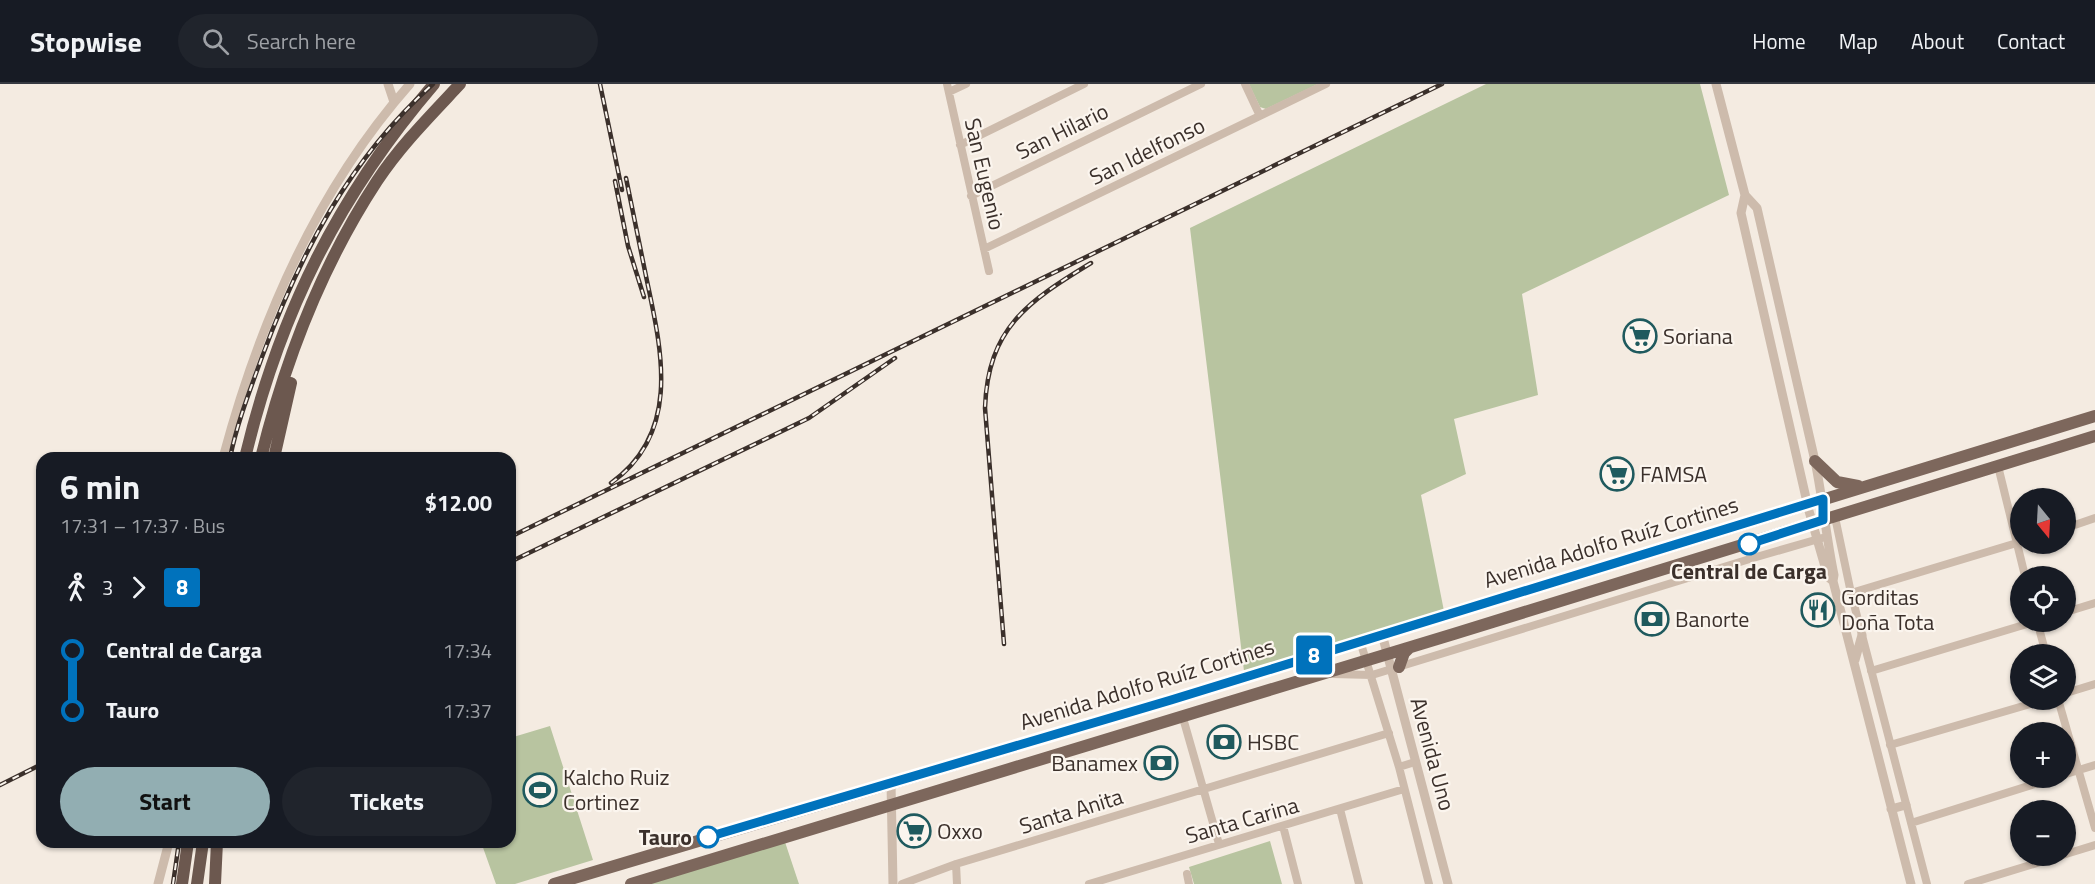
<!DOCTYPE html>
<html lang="en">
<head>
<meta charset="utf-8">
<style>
  body { margin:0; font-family:"Titillium Web",sans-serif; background:#20242c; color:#f1f3f6; height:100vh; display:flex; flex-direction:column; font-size:22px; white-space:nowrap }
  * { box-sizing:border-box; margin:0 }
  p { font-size:20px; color:#9ea1a6 }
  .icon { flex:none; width:33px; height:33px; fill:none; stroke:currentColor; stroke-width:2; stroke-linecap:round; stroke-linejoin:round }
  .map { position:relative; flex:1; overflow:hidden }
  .panel { position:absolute; left:36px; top:368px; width:480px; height:396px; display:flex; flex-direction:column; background:#171b24; border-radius:18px; box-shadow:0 2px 4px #0004 }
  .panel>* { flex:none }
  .badge { padding:0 12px; border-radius:4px; font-size:21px; line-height:39px }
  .needle { width:39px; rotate:162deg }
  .tools { position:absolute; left:2010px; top:404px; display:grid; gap:12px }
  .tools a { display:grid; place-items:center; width:66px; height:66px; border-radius:50%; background:#171b24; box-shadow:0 2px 4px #0004; font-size:30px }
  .map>.badge { position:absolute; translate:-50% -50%; box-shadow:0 0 0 3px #fff }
  .legs { display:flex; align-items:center; gap:9px; height:66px; padding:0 24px; font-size:20px }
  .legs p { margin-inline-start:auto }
  .headline { display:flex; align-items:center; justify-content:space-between; height:102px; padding:0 24px }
  h1 { font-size:33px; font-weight:700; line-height:45px }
  .action { display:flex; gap:12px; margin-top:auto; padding:12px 24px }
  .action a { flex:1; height:69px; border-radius:36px; background:#92aeb2; color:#111; font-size:24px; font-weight:700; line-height:69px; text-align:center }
  .action a+a { background:#20242c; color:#f1f3f6 }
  ul { padding:0 24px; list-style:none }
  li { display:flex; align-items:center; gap:21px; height:60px; font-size:22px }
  li i { display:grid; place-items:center; width:9px; height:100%; margin:0 8px; background:currentColor }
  li i::after { content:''; width:15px; height:15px; margin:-8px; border:4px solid; border-radius:50%; background:#171b24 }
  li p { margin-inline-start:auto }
  li:first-child i { background:linear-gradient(#0000 50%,currentColor 0) }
  li:last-child i { background:linear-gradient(currentColor 50%,#0000 0) }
  header { display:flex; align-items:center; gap:36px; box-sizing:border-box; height:84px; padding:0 30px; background:#171b24; border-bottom:2px solid #363941 }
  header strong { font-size:28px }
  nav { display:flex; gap:33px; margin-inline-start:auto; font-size:21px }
  .search { width:420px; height:54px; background:#20242c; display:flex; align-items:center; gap:15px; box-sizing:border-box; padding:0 21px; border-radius:33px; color:#9ea1a6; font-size:22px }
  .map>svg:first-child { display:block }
  .green { fill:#b8c4a0 }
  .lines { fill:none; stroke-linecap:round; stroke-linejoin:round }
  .minor { stroke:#cdbbac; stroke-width:8 }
  .tertiary { stroke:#cdbbac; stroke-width:9 }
  .primary { stroke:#7d675c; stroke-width:12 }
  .trunk { stroke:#6c584f; stroke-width:12 }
  .rail-casing { stroke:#3b302b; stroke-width:4.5 }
  .rail { stroke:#fbf5ee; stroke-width:2; stroke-dasharray:7; stroke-linecap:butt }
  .line-1-casing { stroke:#fff; stroke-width:14 }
  .line-1 { stroke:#0072bc; stroke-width:9 }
  .stop-1-dot { fill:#fff; stroke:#0072bc; stroke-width:3 }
  .labels { text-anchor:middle; stroke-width:4.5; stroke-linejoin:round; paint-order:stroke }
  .street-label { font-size:22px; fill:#3b302b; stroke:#fbf5ee }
  .poi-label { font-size:22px; fill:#3b302b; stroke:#fbf5ee; text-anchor:start }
  .stop-label { font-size:22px; font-weight:bold; fill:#3b302b; stroke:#fbf5ee }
</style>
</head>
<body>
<header>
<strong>Stopwise</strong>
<div class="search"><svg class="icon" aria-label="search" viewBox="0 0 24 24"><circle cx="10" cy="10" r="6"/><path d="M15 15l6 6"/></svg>Search here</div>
<nav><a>Home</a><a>Map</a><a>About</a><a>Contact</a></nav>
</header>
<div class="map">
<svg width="2095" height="800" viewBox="0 0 2095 800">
  <rect width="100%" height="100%" fill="#f4ebe1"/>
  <path class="green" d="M1249,0h69l-52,25 -6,-2z
    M1486,0h214l29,111 -207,99 16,101 -84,24 12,55 -45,21 23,116 -200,60 -54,-443z
    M550,642l43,134 -78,24h-19l-15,-42h29v-104z
    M1270,757l12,43h-88l-5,-17z
    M785,758l14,42h-151z"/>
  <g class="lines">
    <path class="minor" d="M947,0l42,187
      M1245,0l15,32
      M949,8l17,-8
      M960,61l124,-61
      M971,112l230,-112
      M984,165l342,-165
      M1998,382l27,110
      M1835,433l16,76 76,291
      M2066,444l29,-10
      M1851,509l169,-51
      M2066,528l29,-9
      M2037,537l9,33
      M1360,557l39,126 30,117
      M1871,587l166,-50
      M1332,590l40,1 381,-117 69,-20
      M2066,609l29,-9
      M2058,615l37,129
      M1183,634l36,126
      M1890,661l157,-46
      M1399,683l16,-5
      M2066,690l29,-9
      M1340,725l19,75
      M1911,739l146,-46
      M1283,742l15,58
      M2066,770l29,-9
      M956,780l1,20
      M1187,790l2,10
      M902,800l54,-20 433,-131
      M1089,800l315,-95
      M1968,800l95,-29"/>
    <path class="tertiary" d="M388,0l6,18
      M1716,0l29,111 -4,18 68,298 19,66 5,4
      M1745,111l12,13 58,253c8,38 11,76 19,114l-1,6 78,303
      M223,374c36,-135 94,-269 187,-374
      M1382,550l66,250
      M1855,576l7,-25
      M891,699l2,101
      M1891,725l15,-4
      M158,800l11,-42"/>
    <path class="primary" d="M1815,377l22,21 21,4
      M1399,583l5,-14 5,-5
      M554,800l617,-184 924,-284
      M631,800c488,-148 977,-296 1464,-448"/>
    <path class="trunk" d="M245,374c34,-143 93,-262 189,-374
      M261,374c24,-98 61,-193 116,-277 23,-35 54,-66 83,-97
      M274,374l17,-75
      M182,800l6,-42
      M197,800l6,-42
      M215,800l2,-42"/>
    <g class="rail-casing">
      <path id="rail" d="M600,0l22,106
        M615,97l13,65 16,51
        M230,374c7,-35 20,-68 32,-101 38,-103 88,-199 171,-273
        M611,399c70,-50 51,-131 36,-202 -7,-34 -14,-69 -21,-103
        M510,453l932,-453
        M510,478l299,-144 86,-60
        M1004,560l-19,-236c3,-80 42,-106 106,-145
        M0,701l42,-21
        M173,800l6,-42"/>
    </g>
    <use href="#rail" class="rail"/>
  </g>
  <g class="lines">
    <g class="line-1-casing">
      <path id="line-1" d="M708,753l463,-137 652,-201v21l-74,24"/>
    </g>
    <use href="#line-1" class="line-1"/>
  </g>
  <defs>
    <g id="supermarket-ring" transform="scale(1.725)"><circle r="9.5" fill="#fbf5ee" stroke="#1f5a5e" stroke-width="1.5"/><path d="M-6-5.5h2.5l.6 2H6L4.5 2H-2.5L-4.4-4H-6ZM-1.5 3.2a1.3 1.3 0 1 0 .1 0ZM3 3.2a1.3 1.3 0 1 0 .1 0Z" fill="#1f5a5e"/></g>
    <g id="restaurant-ring" transform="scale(1.725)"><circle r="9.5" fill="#fbf5ee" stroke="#1f5a5e" stroke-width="1.5"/><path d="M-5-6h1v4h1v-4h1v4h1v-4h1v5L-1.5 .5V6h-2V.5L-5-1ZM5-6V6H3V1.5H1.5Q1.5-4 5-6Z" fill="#1f5a5e"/></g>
    <g id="bank-ring" transform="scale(1.725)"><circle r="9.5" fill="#fbf5ee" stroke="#1f5a5e" stroke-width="1.5"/><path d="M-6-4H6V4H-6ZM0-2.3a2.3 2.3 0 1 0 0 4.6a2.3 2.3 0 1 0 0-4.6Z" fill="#1f5a5e"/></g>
    <g id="stadium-ring" transform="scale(1.725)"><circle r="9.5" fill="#fbf5ee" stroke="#1f5a5e" stroke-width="1.5"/><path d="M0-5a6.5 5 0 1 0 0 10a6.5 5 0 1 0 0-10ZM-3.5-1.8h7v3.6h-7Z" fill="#1f5a5e"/></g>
  </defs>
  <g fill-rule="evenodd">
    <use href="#supermarket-ring" x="1640" y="252"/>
    <use href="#supermarket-ring" x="1617" y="390"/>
    <use href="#restaurant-ring" x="1818" y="526"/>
    <use href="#bank-ring" x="1652" y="535"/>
    <use href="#bank-ring" x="1224" y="658"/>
    <use href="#bank-ring" x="1161" y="679"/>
    <use href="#stadium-ring" x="540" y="706"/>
    <use href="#supermarket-ring" x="914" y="747"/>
  </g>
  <g class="stop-1-dot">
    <circle cx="1749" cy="460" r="10"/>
    <circle cx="708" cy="753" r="10"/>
  </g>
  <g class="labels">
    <g class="street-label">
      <text transform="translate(1062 47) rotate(-26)" y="8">San Hilario</text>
      <text transform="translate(1147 67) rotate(-26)" y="8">San Idelfonso</text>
      <text transform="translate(985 90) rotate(77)" y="8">San Eugenio</text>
      <text transform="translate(1611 458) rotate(-17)" y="8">Avenida Adolfo Ruíz Cortines</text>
      <text transform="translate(1147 600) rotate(-17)" y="8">Avenida Adolfo Ruíz Cortines</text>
      <text transform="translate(1433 670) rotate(75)" y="8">Avenida Uno</text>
      <text transform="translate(1071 727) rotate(-17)" y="8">Santa Anita</text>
      <text transform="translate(1242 736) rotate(-16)" y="8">Santa Carina</text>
    </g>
    <g class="poi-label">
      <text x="1663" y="260">Soriana</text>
      <text x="1640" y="398">FAMSA</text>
      <text x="1841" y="521">Gorditas<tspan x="1841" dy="25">Doña Tota</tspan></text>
      <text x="1675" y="543">Banorte</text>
      <text x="1247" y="666">HSBC</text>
      <text x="1138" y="687" text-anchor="end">Banamex</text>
      <text x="563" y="701">Kalcho Ruiz<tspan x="563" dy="25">Cortinez</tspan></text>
      <text x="937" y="755">Oxxo</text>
    </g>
    <g class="stop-label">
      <text x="1749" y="495">Central de Carga</text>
      <text x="692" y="761" text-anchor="end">Tauro</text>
    </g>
  </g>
</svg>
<div class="tools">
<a><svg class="needle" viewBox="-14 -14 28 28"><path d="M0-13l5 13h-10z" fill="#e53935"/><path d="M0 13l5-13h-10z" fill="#9ea1a6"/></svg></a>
<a><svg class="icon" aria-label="locate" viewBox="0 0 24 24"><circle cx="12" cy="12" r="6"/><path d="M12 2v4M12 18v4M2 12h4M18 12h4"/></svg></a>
<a><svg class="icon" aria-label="layers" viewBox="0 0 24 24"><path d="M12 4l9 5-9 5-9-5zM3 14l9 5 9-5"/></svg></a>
<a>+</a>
<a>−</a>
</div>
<b class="badge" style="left:1314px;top:571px;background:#0072bc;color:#fff">8</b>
<section class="panel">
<div class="headline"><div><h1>6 min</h1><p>17:31 – 17:37 · Bus</p></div><b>$12.00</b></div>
<div class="legs"><svg class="icon" aria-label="walk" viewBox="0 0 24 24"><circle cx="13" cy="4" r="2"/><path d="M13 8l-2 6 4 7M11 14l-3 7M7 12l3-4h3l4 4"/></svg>3<svg class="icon" aria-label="forward" viewBox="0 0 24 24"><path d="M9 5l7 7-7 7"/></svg><b class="badge" style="background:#0072bc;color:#fff">8</b></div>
<ul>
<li><i style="color:#0072bc"></i><b>Central de Carga</b><p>17:34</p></li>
<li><i style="color:#0072bc"></i><b>Tauro</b><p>17:37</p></li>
</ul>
<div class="action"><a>Start</a><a>Tickets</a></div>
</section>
</div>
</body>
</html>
